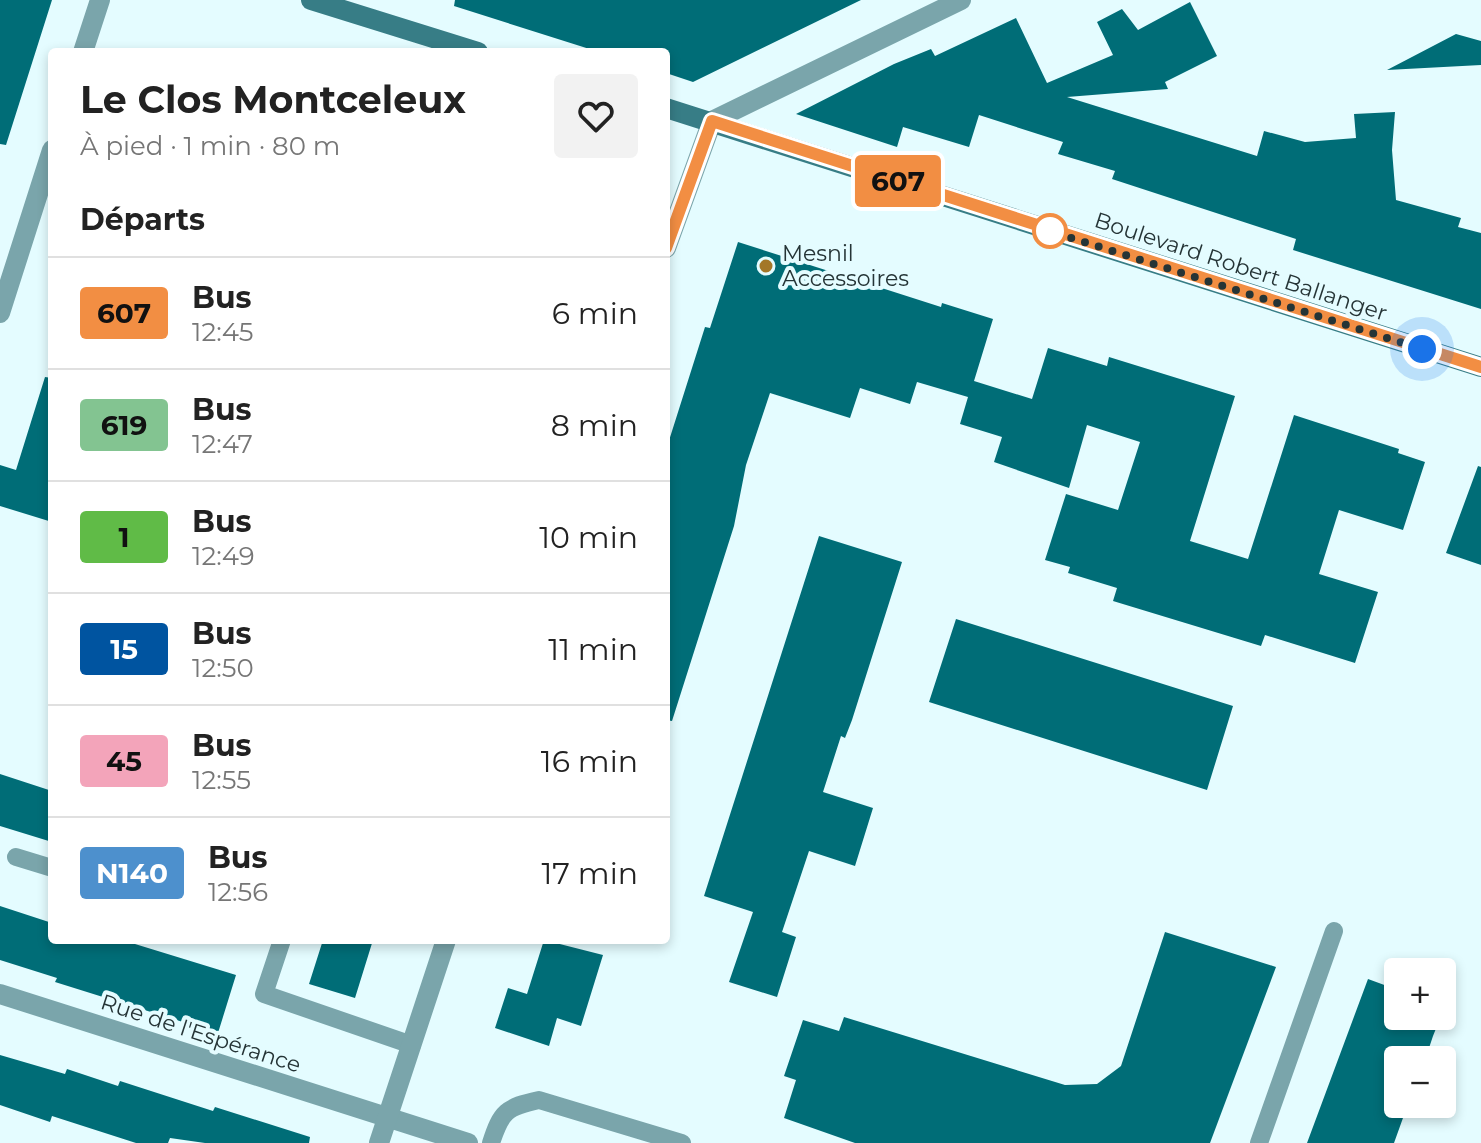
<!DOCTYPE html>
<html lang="fr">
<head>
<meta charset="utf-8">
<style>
  body { margin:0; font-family:Montserrat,sans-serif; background:#f2f2f2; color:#222; height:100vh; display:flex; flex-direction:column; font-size:30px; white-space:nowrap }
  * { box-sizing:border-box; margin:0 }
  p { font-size:26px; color:#767676 }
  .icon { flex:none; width:44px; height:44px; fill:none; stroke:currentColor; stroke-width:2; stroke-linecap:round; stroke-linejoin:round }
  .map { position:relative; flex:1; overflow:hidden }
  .panel { position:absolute; left:48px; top:48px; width:622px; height:896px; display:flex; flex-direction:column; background:#fff; border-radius:8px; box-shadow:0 4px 12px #0003 }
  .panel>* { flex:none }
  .badge { padding:0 16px; border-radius:6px; font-size:28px; line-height:52px }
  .fabs { position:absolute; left:1384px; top:958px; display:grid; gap:16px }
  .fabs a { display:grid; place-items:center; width:72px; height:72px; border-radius:8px; background:#fff; box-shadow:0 4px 12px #0003; font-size:40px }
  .you { position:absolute; width:40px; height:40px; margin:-20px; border:6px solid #fff; border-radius:50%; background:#1a73e8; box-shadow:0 0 0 12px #1a73e833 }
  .map>.badge { position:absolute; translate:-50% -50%; box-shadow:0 0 0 4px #fff }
  h2 { padding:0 32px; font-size:30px; line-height:72px }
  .round { display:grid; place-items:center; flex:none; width:84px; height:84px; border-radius:8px; background:#f2f2f2 }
  .overview { display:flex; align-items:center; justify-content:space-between; height:136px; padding:0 32px }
  h1 { font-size:38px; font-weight:700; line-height:60px }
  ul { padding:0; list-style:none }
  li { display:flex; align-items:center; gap:24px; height:112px; padding:0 32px; border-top:2px solid #e0e0e0 }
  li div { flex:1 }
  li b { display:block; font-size:30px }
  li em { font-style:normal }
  li .badge { min-width:88px; font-weight:700; text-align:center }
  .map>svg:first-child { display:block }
  .building { fill:#006d77 }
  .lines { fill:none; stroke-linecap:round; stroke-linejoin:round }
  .service { stroke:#7aa5ab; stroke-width:18 }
  .minor { stroke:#7aa5ab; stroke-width:20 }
  .tertiary { stroke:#7aa5ab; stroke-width:20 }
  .secondary { stroke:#377d86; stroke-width:20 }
  .line-casing { stroke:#fff; stroke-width:18 }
  .line { stroke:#f28e43; stroke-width:12 }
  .walk { stroke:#253436; stroke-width:8; stroke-dasharray:0 14.4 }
  .stop-dot { fill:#fff; stroke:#f28e43; stroke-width:4 }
  .poi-dot { fill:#a37728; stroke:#e4fcff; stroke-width:3 }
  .labels { text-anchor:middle; stroke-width:8; stroke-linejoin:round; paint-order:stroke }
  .poi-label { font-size:22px; fill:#253436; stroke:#e4fcff; text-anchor:start }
  .street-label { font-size:22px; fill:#253436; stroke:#e4fcff }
</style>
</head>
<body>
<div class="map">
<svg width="1481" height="1143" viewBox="0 0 1481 1143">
  <rect width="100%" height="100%" fill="#e4fcff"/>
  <path class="building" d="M0,0h52l-46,145 -6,-1z
    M455,0h406l-168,82 -27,-9v-21h-67l-145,-46z
    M1190,2l27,54 -52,26 3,7 -101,8 190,59 7,-25 41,11 51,-4 -2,-24 41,-2 -3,38 4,50 65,18 -3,9 23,6v76l-188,-59 3,-11 -184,-60 3,-8 -57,-17 5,-12 -84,-27 -10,32 -66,-20 -6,20 -101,-33 98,-50 37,-15 4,7 81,-38 31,65 66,-28 -16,-33 25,-13 16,21z
    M1456,34l25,7v24l-94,5z
    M738,242l203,65 1,-4 51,16 -19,62 58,18 16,-51 59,18 2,-9 126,39 -45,145 58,18 46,-144 105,34 -1,4 27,9 -22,68 -64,-20 -20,64 59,18 -23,71 -90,-28 -4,11 -148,-45 4,-13 -49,-15 2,-6 -25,-7 21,-66 52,16 22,-68 -53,-17 -18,63 -75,-26 8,-25 -42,-13 8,-27 -51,-15 -7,22 -50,-16 -10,30 -80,-25 -24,72 -12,61 -62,195 -6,-1v-270l39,-123 5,1z
    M45,377l7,1v144l-52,-16v-41l16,5z
    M1478,466l3,1v98l-35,-12z
    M819,536l83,26 -50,158 -7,18 -4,-2 -18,56 50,16 -18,58 -46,-15 -27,81 14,5 -19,60 -48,-15 24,-70 -49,-16z
    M956,619l277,87 -26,84 -278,-88z
    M0,774l52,17v51l-52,-16z
    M0,906l52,17v17h70l114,35 -18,58 -163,-51 2,-4 -57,-18z
    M1165,932l111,35 -66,176h-355l-71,-25 12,-38 -12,-4 19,-56 36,11 5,-14 221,68 32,-1 24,-18z
    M323,940h50l-18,58 -46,-14z
    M544,940l59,15 -22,71 -24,-8 -8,28 -54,-18 13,-40 19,6z
    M1368,979l30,11v26h43l-8,20 -8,24h-27v44h10l-14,39h-87z
    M0,1055l65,19 2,-5 51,17 2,-5 93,30 2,-4 95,30 -1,6h-104l-35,-5 -2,5h-32l-84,-27 -2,6 -50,-17z"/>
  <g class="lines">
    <path class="service" d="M16,857l36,11
      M282,940l-18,54 148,51
      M491,1143c10,-31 15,-36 48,-43l143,43
      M1259,1143l75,-212"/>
    <path class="minor" d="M83,52l17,-52
      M712,121l249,-121
      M0,313l52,-163
      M0,994l468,149"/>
    <path class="tertiary" d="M666,248l46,-127
      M379,1143l67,-203"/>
    <path class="secondary" d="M311,0l167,52
      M666,108l815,259"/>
  </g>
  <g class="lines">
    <g class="line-casing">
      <path id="line" d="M666,248l46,-127 769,246"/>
    </g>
    <use href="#line" class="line"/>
    <path class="walk" d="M1050,231l-10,-3 382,121"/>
  </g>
  <circle class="stop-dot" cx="1050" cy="231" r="16"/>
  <circle class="poi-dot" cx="766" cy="266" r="8"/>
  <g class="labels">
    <g class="poi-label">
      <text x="782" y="261">Mesnil<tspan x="782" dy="25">Accessoires</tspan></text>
    </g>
    <g class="street-label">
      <text transform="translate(1241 266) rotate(18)" y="8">Boulevard Robert Ballanger</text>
      <text transform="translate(201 1033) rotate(18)" y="8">Rue de l'Espérance</text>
    </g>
  </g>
</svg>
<div class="fabs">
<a>+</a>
<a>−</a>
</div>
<div class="you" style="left:1422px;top:349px"></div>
<b class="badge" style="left:898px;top:181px;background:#f28e43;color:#111">607</b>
<section class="panel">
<div class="overview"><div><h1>Le Clos Montceleux</h1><p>À pied · 1 min · 80 m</p></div><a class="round"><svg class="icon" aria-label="heart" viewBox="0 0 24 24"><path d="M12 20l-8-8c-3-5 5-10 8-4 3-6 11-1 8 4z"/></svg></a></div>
<h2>Départs</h2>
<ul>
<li><span class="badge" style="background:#f28e43;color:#111">607</span><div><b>Bus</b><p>12:45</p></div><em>6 min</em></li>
<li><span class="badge" style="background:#83c491;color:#111">619</span><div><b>Bus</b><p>12:47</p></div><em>8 min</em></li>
<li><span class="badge" style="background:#60bb47;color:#111">1</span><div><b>Bus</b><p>12:49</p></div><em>10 min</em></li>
<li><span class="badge" style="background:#0054a0;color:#fff">15</span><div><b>Bus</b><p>12:50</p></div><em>11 min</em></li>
<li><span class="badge" style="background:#f3a4ba;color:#111">45</span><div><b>Bus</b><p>12:55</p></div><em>16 min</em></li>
<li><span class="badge" style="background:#4d90cd;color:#fff">N140</span><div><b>Bus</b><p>12:56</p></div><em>17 min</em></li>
</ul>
</section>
</div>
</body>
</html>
